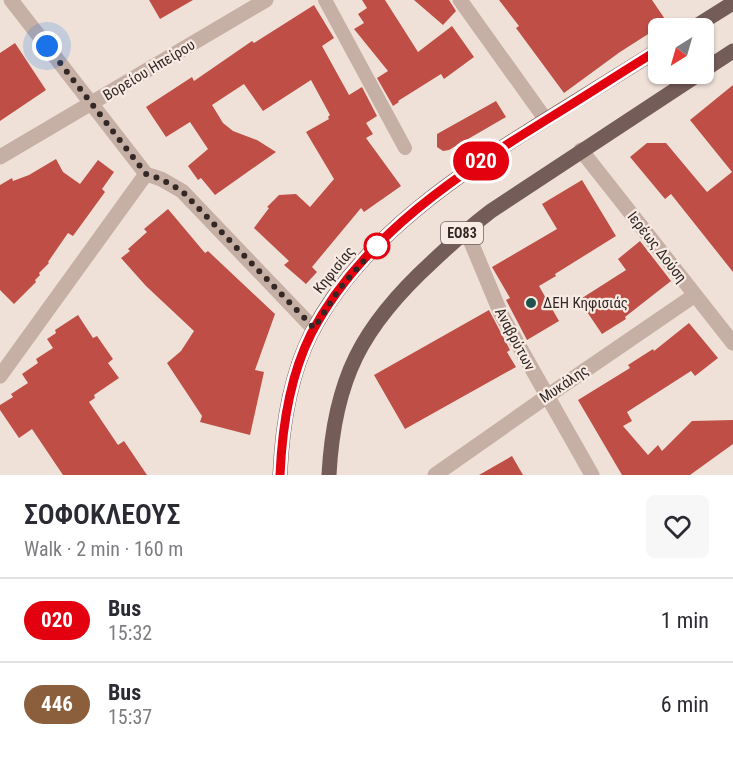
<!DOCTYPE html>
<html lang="en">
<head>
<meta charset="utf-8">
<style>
  body { margin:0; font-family:"Roboto Condensed",sans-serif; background:#f7f7f7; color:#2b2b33; height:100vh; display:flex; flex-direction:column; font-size:22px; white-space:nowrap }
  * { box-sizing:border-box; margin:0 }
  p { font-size:20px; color:#7c7c81 }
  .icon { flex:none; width:33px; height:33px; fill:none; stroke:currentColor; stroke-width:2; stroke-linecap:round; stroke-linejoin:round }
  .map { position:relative; height:475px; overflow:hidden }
  .drawer { display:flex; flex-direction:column; background:#fff; flex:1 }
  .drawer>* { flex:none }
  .badge { padding:0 12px; border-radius:20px; font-size:21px; line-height:39px }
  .needle { width:39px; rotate:217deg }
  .tools { position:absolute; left:648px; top:18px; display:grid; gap:12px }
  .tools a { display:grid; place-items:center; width:66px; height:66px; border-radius:9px; background:#fff; box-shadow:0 2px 4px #0004; font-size:30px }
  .you { position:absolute; width:30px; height:30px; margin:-15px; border:4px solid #fff; border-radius:50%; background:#1a73e8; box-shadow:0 0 0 9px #1a73e833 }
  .map>.badge { position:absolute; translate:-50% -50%; box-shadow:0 0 0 3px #fff }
  .round { display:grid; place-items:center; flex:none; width:63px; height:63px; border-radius:9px; background:#f7f7f7 }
  .summary { display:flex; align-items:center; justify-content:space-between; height:102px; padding:0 24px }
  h1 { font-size:28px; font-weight:600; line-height:45px }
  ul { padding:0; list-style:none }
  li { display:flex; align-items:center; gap:18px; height:84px; padding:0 24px; border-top:2px solid #e1e1e2 }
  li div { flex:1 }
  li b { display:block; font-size:22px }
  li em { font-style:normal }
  li .badge { min-width:66px; font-weight:700; text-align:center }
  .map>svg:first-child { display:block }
  .building { fill:#bf4f46 }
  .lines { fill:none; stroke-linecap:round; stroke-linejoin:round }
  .pedestrian { stroke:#c6afa5; stroke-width:14 }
  .minor { stroke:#c6afa5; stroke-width:15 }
  .primary { stroke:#745c58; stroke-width:15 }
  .line-casing { stroke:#fff; stroke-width:14 }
  .line { stroke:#e3000f; stroke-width:9 }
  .walk { stroke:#332826; stroke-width:6; stroke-dasharray:0 10.8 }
  .stop-dot { fill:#fff; stroke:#e3000f; stroke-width:3 }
  .poi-dot { fill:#1e524c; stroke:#f8ebe4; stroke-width:2 }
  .labels { text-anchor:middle; stroke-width:4.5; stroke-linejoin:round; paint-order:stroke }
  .shield { fill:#f8ebe4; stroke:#6e625f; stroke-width:1.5 }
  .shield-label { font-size:14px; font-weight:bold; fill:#332826 }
  .street-label { font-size:15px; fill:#332826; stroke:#f8ebe4 }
  .poi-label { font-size:15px; fill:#332826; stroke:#f8ebe4; text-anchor:start }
</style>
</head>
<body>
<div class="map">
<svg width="733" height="475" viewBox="0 0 733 475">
  <rect width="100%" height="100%" fill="#efe1d8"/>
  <path class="building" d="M149,0h44l-33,19z
    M362,0h23l33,52 34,-26 22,31 -30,22 -3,-5 -43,27 1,1 -6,4 -16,-28 11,-7 -34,-42 10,-6 -6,-9 9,-6z
    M414,0h35l7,11 -13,14z
    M499,0h153l15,22 -47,30 -56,41 -48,-65 3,-2z
    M314,5l20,33 -12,8 27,49 13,-8 15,29 -11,7 7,11 -7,4 35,48 -37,26 -3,-4 -49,59 5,5 -11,12 -22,-19 5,-4 -35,-33 15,-20 -2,-1 12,-12 17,-1 14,13 24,-28 -28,-47 23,-13 -1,-2 2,-2 -19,-35 -48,31 -19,-27 -32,21 11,18 10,8 24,9 19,12 -61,43 -14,-17 -3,2 -10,-14 20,-17 -18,-27 -24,15 -20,-30 46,-30 2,4 58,-40 2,2z
    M15,43l31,47 -46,31v-68z
    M733,85v187l-62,-78 -6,5 -35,-42 17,-14h19l41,49 25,-20 -42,-52z
    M496,101l10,16 -57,33 -6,1 -6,-4v-13z
    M56,159l7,13 17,12 18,-24 16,12 -12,17 3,3 -32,44 -5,-3 -20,29 1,1 -10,10 1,2 -5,5 1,2 -22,22 -14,-14v-105l12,-7 1,3 16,-6z
    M582,180l34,56 -61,38 1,2 -17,10 20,35 -32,19 -21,-40 4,-2 -18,-31 65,-38 -15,-25z
    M168,209l37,44 3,-2 67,63 -20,56 9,2 -14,63 -50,-13 2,-6 -35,-53 14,-12 13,-20 -48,-45 -25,-28 9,-7 -2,-2 19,-17 -3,-3z
    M640,241l31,40 -46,36 1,2 -24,15 -23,-34 47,-30 -8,-11z
    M489,310l21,40 -3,2 9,15 -111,62 -31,-54z
    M78,315l15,23 4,-2 16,23 -5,4 11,15 -25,17 1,3 -6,4 29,43 6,-4 23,34h-84l-31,-46 -13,9 -19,-28v-5l13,-8 -2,-3 17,-11 -6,-9 16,-11 -2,-4 17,-11 -6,-9 9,-6 -1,-3z
    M689,323l29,35 -23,18 -4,-5 -64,41 5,9 -9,5 25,29 10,-10 4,6 30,-30 41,-1v24l-43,31h-68l-44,-75 52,-32 -2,-3 25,-16 1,2z
    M512,456l11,19h-44z"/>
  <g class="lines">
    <path class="pedestrian" d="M325,0l80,148"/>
    <path class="minor" d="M11,0l135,174 15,5 21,12 132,138
      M460,0l86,120
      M581,150l152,193
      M0,157l266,-157
      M466,230l35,84 91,161
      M0,376l146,-202
      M435,475l111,-78 149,-102"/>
    <path class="primary" d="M693,28l40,-25
      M704,70l29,-19
      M280,475c2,-47 10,-99 31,-141 49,-96 148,-160 236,-215 37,-23 74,-46 111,-69
      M329,475c5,-96 33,-149 103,-213 19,-18 38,-35 59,-51l208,-137"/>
  </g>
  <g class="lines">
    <g class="line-casing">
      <path id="line" d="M280,475c2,-46 10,-99 31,-141 51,-98 149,-161 240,-217 36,-22 71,-45 107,-67"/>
    </g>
    <use href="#line" class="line"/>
    <path class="walk" d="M47,46l99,128 15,5 21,12 132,137 26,-40 37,-42"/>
  </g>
  <circle class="stop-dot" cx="377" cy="246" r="12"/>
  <circle class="poi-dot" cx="531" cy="303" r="6"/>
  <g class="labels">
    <rect class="shield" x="441" y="222" width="42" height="22" rx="4.5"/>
    <g class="shield-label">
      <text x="462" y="238">ΕΟ83</text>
    </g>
    <g class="street-label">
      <text transform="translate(149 70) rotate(-31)" y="5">Βορείου Ηπείρου</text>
      <text transform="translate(657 247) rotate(52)" y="5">Ιερέως Δούση</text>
      <text transform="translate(334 270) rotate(-51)" y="5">Κηφισίας</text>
      <text transform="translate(515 339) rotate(62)" y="5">Αναβρύτων</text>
      <text transform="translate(564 384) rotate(-34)" y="5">Μυκάλης</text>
    </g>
    <g class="poi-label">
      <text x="543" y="308">ΔΕΗ Κηφισιάς</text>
    </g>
  </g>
</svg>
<div class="tools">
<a><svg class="needle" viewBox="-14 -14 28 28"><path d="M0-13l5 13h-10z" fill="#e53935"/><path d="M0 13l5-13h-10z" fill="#7c7c81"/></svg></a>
</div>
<div class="you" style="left:47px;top:46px"></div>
<b class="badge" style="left:481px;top:161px;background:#e3000f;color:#fff">020</b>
</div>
<section class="drawer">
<div class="summary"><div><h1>ΣΟΦΟΚΛΕΟΥΣ</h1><p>Walk · 2 min · 160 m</p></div><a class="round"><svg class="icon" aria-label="heart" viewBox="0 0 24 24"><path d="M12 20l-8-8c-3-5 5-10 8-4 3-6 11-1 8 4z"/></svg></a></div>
<ul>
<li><span class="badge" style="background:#e3000f;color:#fff">020</span><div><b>Bus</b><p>15:32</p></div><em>1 min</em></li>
<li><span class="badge" style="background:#8b5e3c;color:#fff">446</span><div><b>Bus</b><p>15:37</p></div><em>6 min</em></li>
</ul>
</section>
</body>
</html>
